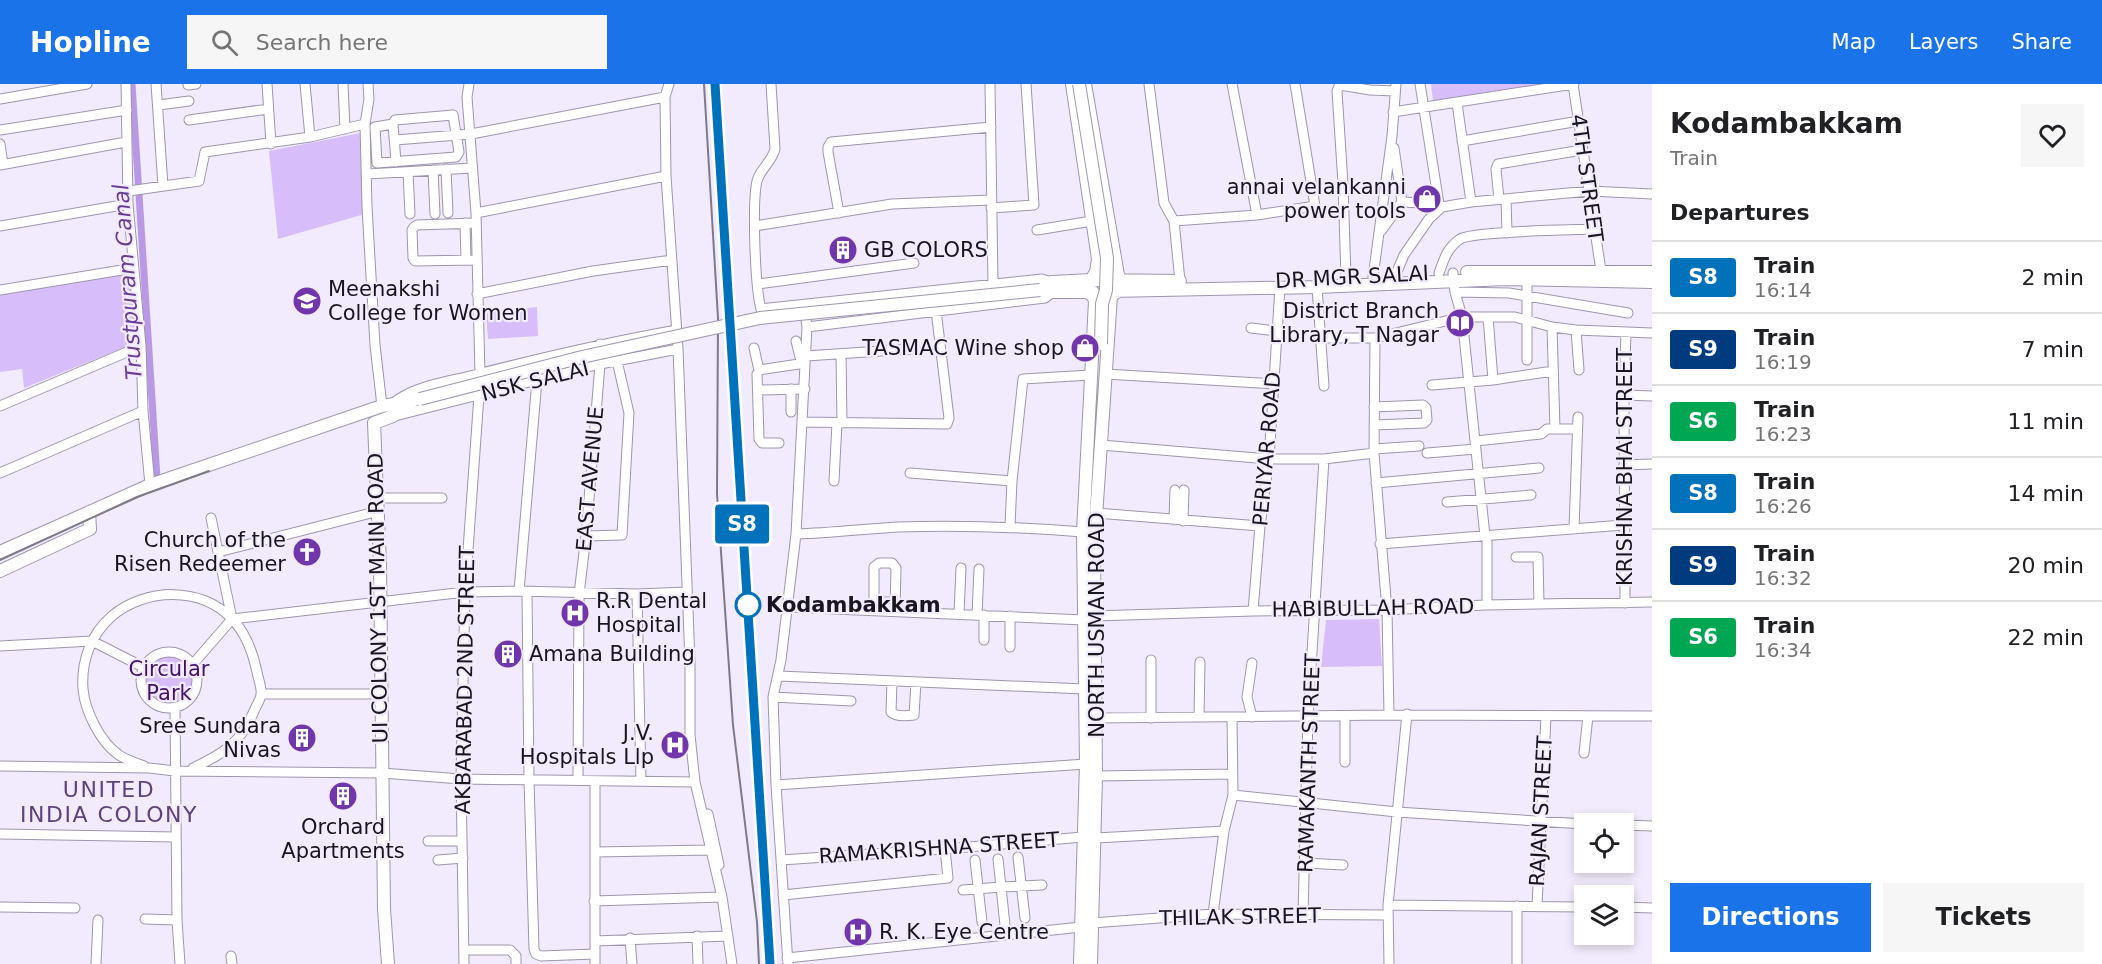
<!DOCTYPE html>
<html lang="en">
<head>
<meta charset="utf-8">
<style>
  body { margin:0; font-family:"DejaVu Sans",sans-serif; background:#f6f6f6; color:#202124; height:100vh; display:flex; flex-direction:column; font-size:22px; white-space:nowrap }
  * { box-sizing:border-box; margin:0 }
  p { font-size:20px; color:#757577 }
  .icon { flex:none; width:33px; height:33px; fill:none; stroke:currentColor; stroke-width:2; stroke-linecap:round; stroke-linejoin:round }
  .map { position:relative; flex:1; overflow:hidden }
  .drawer { display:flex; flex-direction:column; background:#fff; width:450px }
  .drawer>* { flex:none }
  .badge { padding:0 12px; border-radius:4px; font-size:21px; line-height:39px }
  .fabs { position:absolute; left:1574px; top:729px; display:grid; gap:12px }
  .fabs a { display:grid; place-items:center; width:60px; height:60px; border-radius:0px; background:#fff; box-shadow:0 3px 9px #0003; font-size:30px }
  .map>.badge { position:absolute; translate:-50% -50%; box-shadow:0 0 0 3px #fff }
  h2 { padding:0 18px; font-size:22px; line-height:54px }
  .round { display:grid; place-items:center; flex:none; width:63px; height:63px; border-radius:0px; background:#f6f6f6 }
  .headline { display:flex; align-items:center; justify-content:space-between; height:102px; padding:0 18px }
  h1 { font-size:28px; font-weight:600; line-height:45px }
  .button { display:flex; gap:12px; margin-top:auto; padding:12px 18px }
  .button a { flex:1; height:69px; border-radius:0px; background:#1a73e8; color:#fff; font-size:24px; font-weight:600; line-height:69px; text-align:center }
  .button a+a { background:#f6f6f6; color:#202124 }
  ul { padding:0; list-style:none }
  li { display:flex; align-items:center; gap:18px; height:72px; padding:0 18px; border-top:2px solid #e0e0e0 }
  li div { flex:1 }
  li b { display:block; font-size:22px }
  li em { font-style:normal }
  li .badge { min-width:66px; font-weight:700; text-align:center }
  header { display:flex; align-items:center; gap:36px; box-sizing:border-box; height:84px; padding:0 30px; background:#1a73e8; color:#fff }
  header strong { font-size:28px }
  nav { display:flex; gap:33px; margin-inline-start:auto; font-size:21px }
  .search { width:420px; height:54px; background:#f6f6f6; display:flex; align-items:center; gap:15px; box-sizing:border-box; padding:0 21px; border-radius:0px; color:#757577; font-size:22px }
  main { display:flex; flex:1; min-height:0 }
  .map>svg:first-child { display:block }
  .green { fill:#d7befa }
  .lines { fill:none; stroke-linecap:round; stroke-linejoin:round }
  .canal { stroke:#b998e6; stroke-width:7 }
  .minor-casing { stroke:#9f94af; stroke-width:11 }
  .major-casing { stroke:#9f94af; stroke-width:14 }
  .minor { stroke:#fff; stroke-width:9 }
  .major { stroke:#fff; stroke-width:12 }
  .rail { stroke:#7f7a88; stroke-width:2 }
  .major-bridge-casing { stroke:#9f94af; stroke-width:14; stroke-linecap:butt }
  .major-bridge { stroke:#fff; stroke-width:12 }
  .line-casing { stroke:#fff; stroke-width:14 }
  .line { stroke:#0072bc; stroke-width:9 }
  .stop-dot { fill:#fff; stroke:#0072bc; stroke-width:3 }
  .labels { text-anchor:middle; stroke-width:4.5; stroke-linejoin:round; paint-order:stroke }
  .street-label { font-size:21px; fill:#19151f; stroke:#f2ebfd }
  .poi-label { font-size:21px; fill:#19151f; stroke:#f2ebfd; text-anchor:end }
  .stop-label { font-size:21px; font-weight:bold; fill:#19151f; stroke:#f2ebfd; text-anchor:start }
  .park-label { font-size:21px; fill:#42106c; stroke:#f2ebfd }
  .water-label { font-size:22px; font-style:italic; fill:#683c97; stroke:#f2ebfd }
  .neighbourhood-label { font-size:22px; letter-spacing:1.5px; fill:#5d427e; stroke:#f2ebfd }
</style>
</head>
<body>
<header>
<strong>Hopline</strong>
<div class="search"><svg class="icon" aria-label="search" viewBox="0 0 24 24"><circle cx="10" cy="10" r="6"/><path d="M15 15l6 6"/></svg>Search here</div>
<nav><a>Map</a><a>Layers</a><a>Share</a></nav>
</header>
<main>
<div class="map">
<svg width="1652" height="880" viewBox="0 0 1652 880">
  <rect width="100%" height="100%" fill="#f2ebfd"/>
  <path class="green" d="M1431,0h109l-107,17z
    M361,49l4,81 -87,25 -9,-88z
    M131,187l4,72 -111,45 -2,-19 -22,3v-79z
    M537,223l1,29 -50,3 -2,-26z
    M1379,535l3,47 -61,1 5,-47z
    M143 597a26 26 0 1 1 52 0a26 26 0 1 1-52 0Z"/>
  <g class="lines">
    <path class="canal" d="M132,0l25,394"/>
    <g class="minor-casing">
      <path id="minor" d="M126,0l2,120 13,142 2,65 7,74
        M156,0l7,102
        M267,0l4,60
        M305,0l5,53
        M343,0l2,45
        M368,0l1,15 -4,25 2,83 8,138 7,61
        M469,0l-2,13 9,116 4,161
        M669,0l-4,13 1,79 12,173 12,313v73l5,47 27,115 10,67
        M771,0l4,65c-3,13 -15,20 -18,32 -5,22 -2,106 4,128l281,-30 10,3
        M990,0l3,201
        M1149,0l15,119 10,18 6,60
        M1232,0l25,131
        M1340,0l-3,7 6,93 3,94
        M1420,0l19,120 3,3
        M1573,0l28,187
        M188,1l8,-1
        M1340,1l30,5 25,1
        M0,15l87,-15
        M1457,19l14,99
        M159,21l30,-4
        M1393,28l181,-28
        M453,31l6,37 -3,5 -79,6 -2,-36 18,-3 2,-4z
        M189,36l79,-11
        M393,40l3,38
        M0,46l127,-20
        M395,56l76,-6 194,-37
        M1462,57l117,-20
        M0,60l3,20
        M0,81l126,-23
        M446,85l2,44
        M433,86l2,44
        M408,88l2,42
        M367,90l105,-6
        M129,107l70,-10 6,-29 105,-15 55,-13
        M1499,115l-3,-30 2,-5 84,-14
        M1506,115l1,34
        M1402,118l37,2
        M991,124l43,-3 -8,-121
        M476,129l190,-37
        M839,129l-11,-61v-5l3,-5 160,-15
        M1174,137l83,-6 58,-9 -20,-122
        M465,139l1,37
        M476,139l-59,2 -3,2 -2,3 1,28 2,3 61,-1
        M0,142l128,-22
        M755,142l137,-22 99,-4
        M1037,146l55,-9
        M1381,147l21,-29 -8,-54
        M1439,189c5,-14 8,-25 21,-34 13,-8 113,-9 135,-10
        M1453,189l2,19 7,25 23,219
        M1395,192l9,-21 25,-36 13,-12 29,-5 119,-11 62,3
        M1373,193l19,-141 4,-52
        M1527,195v81
        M758,200l156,-21
        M1317,203l7,99
        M0,206l134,-22
        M1455,208l54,1 119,20
        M477,210l116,-23 79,-11
        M1488,233l5,63
        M807,243l238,-29 8,-6
        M1552,243l3,102
        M1251,244l26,3
        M1576,246l3,40
        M1320,254h55l87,-21h53l37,10 24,3 76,3
        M1375,254l-1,115 13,157 2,105 263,1
        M754,264l5,22 40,-6 2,-3 -5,-20
        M841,270l1,69
        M806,272l105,-7
        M757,290l2,65 3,4h17
        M1105,290l170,10
        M1432,301l61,-5 60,-9
        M758,306l47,-1
        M1624,311l28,1
        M392,320c21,-18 55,-22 82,-29 67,-17 135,-33 203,-45
        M0,322l141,-60
        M791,328v-23
        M395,332l205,-52 78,-15
        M804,338l143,2 2,-6 -13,-108
        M1374,341l50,-2 3,-3 -1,-12 -3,-3 -49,2
        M1476,357l65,-7 6,-5h30
        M1101,361l168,14h55l50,-6
        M1374,365l45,-3
        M1427,369l49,-4
        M1624,381l28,-1
        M0,389l143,-62
        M910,389l102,8
        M834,397l3,-58
        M1376,399l163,-15
        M378,414h64
        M1447,418l84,-7
        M1096,429l164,13
        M211,434l21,101
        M1174,436l1,-30
        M1183,437l1,-31
        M1010,442l2,-45 11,-102 68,-4
        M1574,445l4,-112
        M796,450c34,-1 68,-5 102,-7 62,-2 123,0 185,5
        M586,452l36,-1 7,-122 -12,-52
        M1380,460l243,-19
        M218,468l161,-41
        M1516,473h22l1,47
        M519,507l18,-211
        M527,508l2,188 5,169 2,5 5,2 54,-2
        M637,510l4,187
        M874,518h21
        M1625,519l-1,-208 2,-63
        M1487,521v-63
        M788,523l296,13
        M874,526v-43l5,-4h13l4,5 -1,43
        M1253,527l7,-85 9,-67 11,-172
        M959,530l2,-46
        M977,531l2,-46
        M1094,532l159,-5 134,-1 98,-5 167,-3
        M232,535l233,-27 54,-1 118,3 50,-2
        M984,556v-25
        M0,562l92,-5 51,26
        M1010,563v-31
        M141 596a28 28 0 1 1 56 0a28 28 0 1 1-56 0Z
        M1151,576v58
        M193,580l39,-45
        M779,592l305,13
        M892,597l-1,31c5,5 16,4 23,3l2,-33
        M261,610h121
        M773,613l78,4
        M175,625l2,211 3,44
        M1199,633l1,-55
        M1252,633l-5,-20 5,-34
        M1096,634l293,-3
        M1584,669l4,-37
        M1345,678v-46
        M0,682l149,2 26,3 207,2 79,6 234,3
        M144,682c-8,-3 -18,-6 -25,-11 -19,-13 -34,-44 -36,-66 -2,-28 8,-55 29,-73 33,-28 89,-30 120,3 14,14 21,34 25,53 1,6 5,16 4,22 0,5 -5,12 -7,17 -13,32 -31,43 -61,57
        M1096,692l136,-2
        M578,695l1,-185 7,-58 14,-172v-20
        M776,701l310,-21
        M1233,711l164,17 187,12
        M708,730l11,51
        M1623,741l29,1
        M0,750l176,3
        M428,757h34
        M595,768l114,-2
        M1018,773l7,61
        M438,776l25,-2
        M781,776l164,-11 138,-12 13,1 128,-7
        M975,776l7,62
        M1305,779l38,2
        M963,806l38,-3 -3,-28
        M783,811l165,-17 -3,-29
        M594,817l128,-4
        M1388,821l196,2
        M1537,822l9,-190
        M0,823l75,1
        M1623,823l29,1
        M1213,830l11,-83 9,-36 -1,-78
        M1303,831l5,-198 16,-258
        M145,835l32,1
        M1092,839l121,-9 175,1
        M1006,851l-5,-48 41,-2
        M697,852l1,28
        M630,854l2,26
        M595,857l133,-5
        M465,866h45l6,6v8
        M231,872l1,8
        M787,874l294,-31
        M96,880l2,-44
        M464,880l-3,-185 4,-187 14,-197
        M595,880v-183
        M788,880l-12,-179 -3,-88 8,-37 15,-126 11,-207 -3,-22
        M1389,880l-1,-59 19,-191
        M1517,880v-58"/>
    </g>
    <g class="major-casing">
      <path id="major" d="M1072,0l26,175 -2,13 -5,8
        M1085,0l33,191 3,5
        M1467,188h185
        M1043,205l9,-7 39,-2 89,1
        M1040,206l13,2h40
        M1110,207l207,-4 189,-8 146,3
        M0,468l150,-67 232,-79 31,-5
        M0,487l90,-42 -1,-17
        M388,880l-4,-55 -4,-344 -6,-142 19,-7 21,-16
        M1080,880l6,-200 -3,-232 12,-231 -2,-5 -6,-4
        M1091,880l5,-188 -2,-230 17,-250 7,-5"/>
    </g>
    <use href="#minor" class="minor"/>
    <use href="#major" class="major"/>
    <path class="rail" d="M704,0l14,234 -1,176 16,231 24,197 2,42
      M715,0l55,880
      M0,476l137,-63 72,-26"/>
    <g class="major-bridge-casing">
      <path id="major-bridge" d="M1079,0l28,174 -1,32 -4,14 -1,40
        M420,315l162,-42 178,-39 280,-28"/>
    </g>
    <use href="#major-bridge" class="major-bridge"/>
  </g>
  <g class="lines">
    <g class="line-casing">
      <path id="line" d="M715,0l55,880"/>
    </g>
    <use href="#line" class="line"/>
  </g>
  <defs>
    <g id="shop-disc" transform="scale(1.5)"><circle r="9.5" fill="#7236ac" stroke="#f2ebfd"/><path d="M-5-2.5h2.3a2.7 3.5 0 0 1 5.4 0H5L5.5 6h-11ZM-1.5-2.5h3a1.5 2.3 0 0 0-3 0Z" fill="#fff"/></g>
    <g id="building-disc" transform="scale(1.5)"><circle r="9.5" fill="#7236ac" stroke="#f2ebfd"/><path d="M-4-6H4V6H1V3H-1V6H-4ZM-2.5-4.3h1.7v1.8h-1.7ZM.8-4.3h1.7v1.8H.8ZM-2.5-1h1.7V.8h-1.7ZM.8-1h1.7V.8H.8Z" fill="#fff"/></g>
    <g id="university-disc" transform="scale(1.5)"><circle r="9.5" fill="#7236ac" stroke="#f2ebfd"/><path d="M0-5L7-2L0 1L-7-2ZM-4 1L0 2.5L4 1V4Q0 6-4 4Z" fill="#fff"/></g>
    <g id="library-disc" transform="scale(1.5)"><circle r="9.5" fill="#7236ac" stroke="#f2ebfd"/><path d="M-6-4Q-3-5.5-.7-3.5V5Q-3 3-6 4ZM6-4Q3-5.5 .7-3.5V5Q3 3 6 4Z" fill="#fff"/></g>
    <g id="church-disc" transform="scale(1.5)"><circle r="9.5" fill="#7236ac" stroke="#f2ebfd"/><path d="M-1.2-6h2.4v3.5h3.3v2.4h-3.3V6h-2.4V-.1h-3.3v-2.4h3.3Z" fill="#fff"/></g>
    <g id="hospital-disc" transform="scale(1.5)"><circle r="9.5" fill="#7236ac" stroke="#f2ebfd"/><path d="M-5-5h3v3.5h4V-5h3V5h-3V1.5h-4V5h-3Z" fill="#fff"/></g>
  </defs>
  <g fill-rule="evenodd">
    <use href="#shop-disc" x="1427" y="115"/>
    <use href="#building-disc" x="843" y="166"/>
    <use href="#university-disc" x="307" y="217"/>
    <use href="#library-disc" x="1460" y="239"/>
    <use href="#shop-disc" x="1085" y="264"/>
    <use href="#church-disc" x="307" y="468"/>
    <use href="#hospital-disc" x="575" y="529"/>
    <use href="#building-disc" x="508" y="570"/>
    <use href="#building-disc" x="302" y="654"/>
    <use href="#hospital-disc" x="675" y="661"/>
    <use href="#building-disc" x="343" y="712"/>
    <use href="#hospital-disc" x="858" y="848"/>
  </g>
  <circle class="stop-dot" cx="748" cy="521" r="12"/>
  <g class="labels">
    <g class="street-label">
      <text transform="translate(1587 94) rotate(82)" y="7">4TH STREET</text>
      <text transform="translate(1352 193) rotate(-3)" y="7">DR MGR SALAI</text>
      <text transform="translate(535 297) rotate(-14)" y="7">NSK SALAI</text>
      <text transform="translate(1267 365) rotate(-85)" y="7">PERIYAR ROAD</text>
      <text transform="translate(1625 383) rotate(-90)" y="7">KRISHNA BHAI STREET</text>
      <text transform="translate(590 395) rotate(-85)" y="7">EAST AVENUE</text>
      <text transform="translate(378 514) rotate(-91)" y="7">UI COLONY 1ST MAIN ROAD</text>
      <text transform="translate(1373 524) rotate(-1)" y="7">HABIBULLAH ROAD</text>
      <text transform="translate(1097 541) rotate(-90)" y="7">NORTH USMAN ROAD</text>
      <text transform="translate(465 596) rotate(-89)" y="7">AKBARABAD 2ND STREET</text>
      <text transform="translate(1309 679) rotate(-88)" y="7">RAMAKANTH STREET</text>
      <text transform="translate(1541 727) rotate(-87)" y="7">RAJAN STREET</text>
      <text transform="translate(939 764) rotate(-4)" y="7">RAMAKRISHNA STREET</text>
      <text transform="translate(1240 833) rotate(-1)" y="7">THILAK STREET</text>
    </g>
    <g class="poi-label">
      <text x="1406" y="110">annai velankanni<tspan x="1406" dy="24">power tools</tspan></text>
      <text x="864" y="173" text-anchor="start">GB COLORS</text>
      <text x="328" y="212" text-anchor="start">Meenakshi<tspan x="328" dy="24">College for Women</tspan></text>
      <text x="1439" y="234">District Branch<tspan x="1439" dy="24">Library, T Nagar</tspan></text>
      <text x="1064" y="271">TASMAC Wine shop</text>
      <text x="286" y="463">Church of the<tspan x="286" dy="24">Risen Redeemer</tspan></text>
      <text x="596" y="524" text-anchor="start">R.R Dental<tspan x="596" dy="24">Hospital</tspan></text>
      <text x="529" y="577" text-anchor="start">Amana Building</text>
      <text x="281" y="649">Sree Sundara<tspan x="281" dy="24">Nivas</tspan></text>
      <text x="654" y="656">J.V.<tspan x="654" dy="24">Hospitals Llp</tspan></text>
      <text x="343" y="750" text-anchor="middle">Orchard<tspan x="343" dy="24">Apartments</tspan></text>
      <text x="879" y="855" text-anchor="start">R. K. Eye Centre</text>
    </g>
    <g class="stop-label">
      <text x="766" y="528">Kodambakkam</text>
    </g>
    <g class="park-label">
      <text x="169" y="592">Circular<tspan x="169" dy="24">Park</tspan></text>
    </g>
    <g class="water-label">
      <text transform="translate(127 198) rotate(-94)" y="8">Trustpuram Canal</text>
    </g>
    <g class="neighbourhood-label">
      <text x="109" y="713">UNITED<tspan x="109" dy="25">INDIA COLONY</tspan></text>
    </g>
  </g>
</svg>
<div class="fabs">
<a><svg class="icon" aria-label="locate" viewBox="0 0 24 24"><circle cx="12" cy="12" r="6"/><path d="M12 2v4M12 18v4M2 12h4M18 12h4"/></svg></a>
<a><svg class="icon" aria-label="layers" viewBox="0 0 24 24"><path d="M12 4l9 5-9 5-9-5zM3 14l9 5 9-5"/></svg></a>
</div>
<b class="badge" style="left:742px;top:440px;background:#0072bc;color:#fff">S8</b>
</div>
<section class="drawer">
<div class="headline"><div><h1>Kodambakkam</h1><p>Train</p></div><a class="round"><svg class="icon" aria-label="heart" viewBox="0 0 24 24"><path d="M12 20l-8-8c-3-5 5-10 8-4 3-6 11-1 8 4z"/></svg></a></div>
<h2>Departures</h2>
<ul>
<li><span class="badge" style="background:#0072bc;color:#fff">S8</span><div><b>Train</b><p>16:14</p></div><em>2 min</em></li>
<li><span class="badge" style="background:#003b80;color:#fff">S9</span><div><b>Train</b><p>16:19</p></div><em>7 min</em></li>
<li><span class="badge" style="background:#00a651;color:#fff">S6</span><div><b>Train</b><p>16:23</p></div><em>11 min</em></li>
<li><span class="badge" style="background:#0072bc;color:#fff">S8</span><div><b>Train</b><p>16:26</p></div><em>14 min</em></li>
<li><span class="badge" style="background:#003b80;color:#fff">S9</span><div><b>Train</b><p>16:32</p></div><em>20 min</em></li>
<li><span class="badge" style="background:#00a651;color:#fff">S6</span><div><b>Train</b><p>16:34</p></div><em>22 min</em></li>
</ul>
<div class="button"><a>Directions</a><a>Tickets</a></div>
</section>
</main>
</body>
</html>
